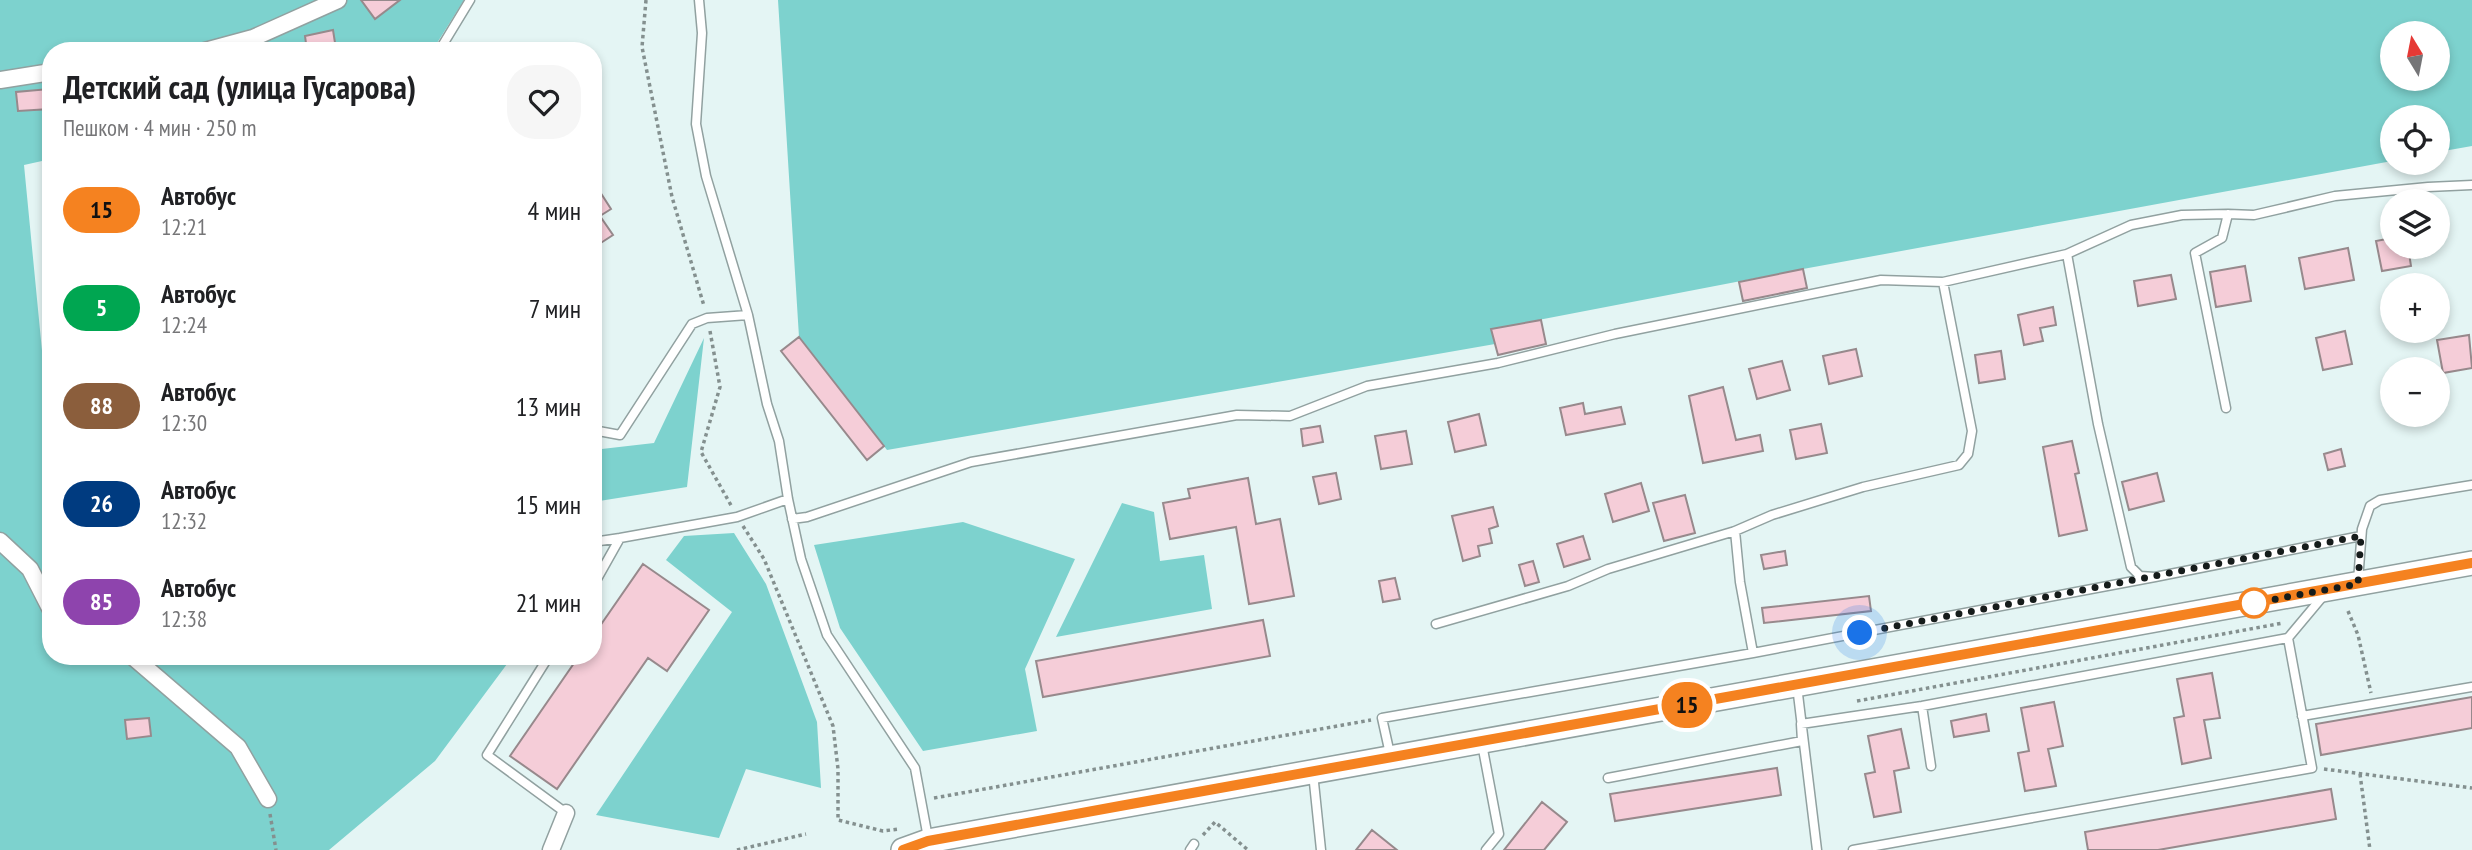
<!DOCTYPE html>
<html lang="ru">
<head>
<meta charset="utf-8">
<style>
  body { margin:0; font-family:"PT Sans Narrow",sans-serif; background:#f6f6f6; color:#202124; height:100vh; display:flex; flex-direction:column; font-size:26px; white-space:nowrap }
  * { box-sizing:border-box; margin:0 }
  p { font-size:23px; color:#757577 }
  .icon { flex:none; width:38px; height:38px; fill:none; stroke:currentColor; stroke-width:2; stroke-linecap:round; stroke-linejoin:round }
  .map { position:relative; flex:1; overflow:hidden }
  .panel { position:absolute; left:42px; top:42px; width:560px; height:623px; display:flex; flex-direction:column; background:#fff; border-radius:28px; box-shadow:0 4px 10px #0003 }
  .panel>* { flex:none }
  .badge { padding:0 14px; border-radius:23px; font-size:24px; line-height:46px }
  .needle { width:46px; rotate:350deg }
  .buttons { position:absolute; left:2380px; top:21px; display:grid; gap:14px }
  .buttons a { display:grid; place-items:center; width:70px; height:70px; border-radius:50%; background:#fff; box-shadow:0 4px 10px #0003; font-size:35px }
  .you { position:absolute; width:35px; height:35px; margin:-18px; border:5px solid #fff; border-radius:50%; background:#1a73e8; box-shadow:0 0 0 10px #1a73e833 }
  .map>.badge { position:absolute; translate:-50% -50%; box-shadow:0 0 0 4px #fff }
  .round { display:grid; place-items:center; flex:none; width:74px; height:74px; border-radius:28px; background:#f6f6f6 }
  .summary { display:flex; align-items:center; justify-content:space-between; height:119px; padding:0 21px }
  h1 { font-size:33px; font-weight:700; line-height:52px }
  ul { padding:0; list-style:none }
  li { display:flex; align-items:center; gap:21px; height:98px; padding:0 21px }
  li div { flex:1 }
  li b { display:block; font-size:26px }
  li em { font-style:normal }
  li .badge { min-width:77px; font-weight:700; text-align:center }
  .map>svg:first-child { display:block }
  .green { fill:#7dd2ce; fill-rule:evenodd }
  .building { fill:#f5cdd8; stroke:#97898c; stroke-width:2 }
  .lines { fill:none; stroke-linecap:round; stroke-linejoin:round }
  .lane-casing { stroke:#91a1a0; stroke-width:11 }
  .street-casing { stroke:#91a1a0; stroke-width:19 }
  .secondary-casing { stroke:#91a1a0; stroke-width:26 }
  .path { stroke:#84908f; stroke-width:3.5; stroke-dasharray:3.5 3.5; stroke-linecap:butt }
  .lane { stroke:#fff; stroke-width:8 }
  .street { stroke:#fff; stroke-width:16 }
  .secondary { stroke:#fff; stroke-width:23 }
  .line-casing { stroke:#fff; stroke-width:16 }
  .line { stroke:#f58220; stroke-width:10 }
  .walk { stroke:#161c1b; stroke-width:7; stroke-dasharray:0 12.6 }
  .stop-dot { fill:#fff; stroke:#f58220; stroke-width:3.5 }
</style>
</head>
<body>
<div class="map">
<svg width="2472" height="850" viewBox="0 0 2472 850">
  <rect width="100%" height="100%" fill="#e4f5f4"/>
  <path class="green" d="M0,0h464l-32,51h-381v108l-27,6 19,196 8,25v270h462l-78,105 -106,89h-329z
    M778,0h1694v146l-34,6v-35h-46v44l-589,108 -311,60 3,15 -608,106 -88,-113zM2392,33h46v46h-46z
    M704,338l-17,149 -94,15v-52l61,-7z
    M1122,503l32,9 6,49 44,-6 8,54 -156,28z
    M963,522l112,37 -50,110 12,62 -114,20 -83,-123 -26,-83z
    M734,533l32,51 51,138 4,66 -75,-19 -27,69 -123,-23 136,-203 -66,-52 18,-24z"/>
  <path class="building" d="M361,0h39l-25,19z
    M333,30l3,19 -29,2 -2,-15z
    M49,89l1,20 -32,2 -2,-19z
    M593,181l18,28 -11,7 13,19 -20,13z
    M2392,238v9h16l3,19 -29,5 -6,-30z
    M2348,248l6,32 -49,9 -6,-31z
    M2245,266l6,35 -35,6 -6,-35z
    M1803,269l4,19 -64,13 -4,-19z
    M2171,275l5,24 -38,7 -4,-25z
    M2053,307l3,18 -16,3 3,13 -19,4 -6,-30z
    M1541,320l5,24 -48,11 -7,-26z
    M2345,331l7,33 -29,6 -7,-32z
    M2469,335l3,33 -29,5 -6,-33z
    M799,337l85,109 -17,14 -86,-109z
    M1856,349l6,27 -33,8 -6,-28z
    M2001,351l4,28 -26,4 -4,-28z
    M1782,361l8,29 -33,9 -8,-30z
    M1723,387l13,53 24,-5 3,16 -60,12 -14,-67z
    M1583,403l2,11 36,-7 4,17 -59,11 -6,-27z
    M1479,414l7,31 -31,7 -7,-30z
    M1821,424l6,29 -31,6 -6,-29z
    M1320,426l3,16 -20,4 -2,-17z
    M1406,431l6,33 -31,5 -6,-33z
    M2072,441l7,32 -4,1 12,56 -28,6 -16,-89z
    M2341,449l4,17 -17,4 -4,-16z
    M1336,473l5,26 -22,5 -6,-27z
    M2157,473l7,28 -35,9 -7,-28z
    M1248,478l8,46 24,-5 14,77 -45,8 -13,-77 -66,12 -7,-36 27,-5 -2,-9z
    M1641,483l8,28 -36,11 -8,-28z
    M1685,495l10,38 -31,8 -11,-38z
    M1493,507l5,19 -9,3 3,14 -14,3 2,10 -17,5 -11,-45z
    M1583,536l7,23 -26,8 -7,-23z
    M1785,551l2,14 -23,4 -3,-14z
    M1533,561l6,21 -14,4 -6,-21z
    M643,564l66,46 -42,61 -19,-13 -91,131 -47,-33 69,-100h14v-20z
    M1395,578l5,21 -17,3 -4,-21z
    M1869,596l2,15 -107,12 -2,-15z
    M1263,620l7,36 -227,41 -7,-36z
    M2212,673l8,45 -16,2 7,38 -29,6 -8,-46 10,-2 -7,-37z
    M2472,697v31l-151,27 -5,-31z
    M2054,702l9,44 -15,3 8,37 -31,5 -7,-38 11,-2 -8,-43z
    M1986,714l3,17 -35,6 -3,-16z
    M149,718l2,18 -24,3 -2,-19z
    M1901,729l8,39 -15,3 7,41 -27,5 -9,-43 10,-2 -7,-36z
    M1777,768l4,27 -166,26 -5,-27z
    M2331,789l5,30 -178,31h-70l-3,-18z
    M1542,802l25,20 -23,28h-40z
    M1372,830l25,20h-41z"/>
  <g class="lines">
    <g class="lane-casing">
      <path id="lane" d="M699,0l3,33 -6,91 10,52 42,139 19,89 12,37 9,58 13,60 26,76 88,133 13,70
        M439,51l31,-51
        M2067,254l31,170 33,143 9,9 15,1 206,-41
        M2226,408l-31,-155 27,-15 6,-24
        M593,430l27,5 72,-111 15,-6 41,-3
        M792,519l15,-2 164,-55 266,-47 53,1 77,-30 131,-23 117,-29 266,-54 62,2 124,-28 64,-29 51,-10 46,-1 26,1 81,-19 93,-9 44,-2
        M1735,531l5,51 13,71
        M620,538l117,-21 51,-18
        M593,542l27,-4 -27,48
        M2358,581l4,-52 8,-23 10,-6 92,-15
        M1436,624l132,-38 40,-17 127,-38 37,-16 91,-28 96,-22 9,-11 4,-23 -29,-149
        M549,656l-62,99 79,58
        M1797,686l20,164
        M1922,706l9,60
        M2302,716l170,-29
        M1482,744l17,90 -13,16
        M1390,754l-8,-36 371,-65 402,-76
        M1313,773l8,77
        M1608,778l194,-37 -1,-17 121,-18 366,-68
        M1190,850l4,-6
        M1853,850l459,-82 -24,-130 36,-43"/>
    </g>
    <g class="street-casing">
      <path id="street" d="M205,51l48,-13 85,-38
        M0,80l51,-8
        M0,541l30,28 21,41
        M132,656l106,91 30,52
        M551,850l15,-37"/>
    </g>
    <g class="secondary-casing">
      <path id="secondary" d="M903,850l25,-9 1544,-278"/>
    </g>
    <path class="path" d="M646,0l-4,47 30,150 32,109
      M710,331l10,56 -19,65 31,55
      M743,526l21,33 69,167 5,43v51l45,11 16,-2
      M2348,611l10,24 13,58
      M1857,701l426,-78
      M2324,769l148,19
      M2360,774l10,76
      M934,798l437,-78
      M270,814l6,36
      M1203,835l12,-13 33,28
      M737,850l69,-16"/>
    <use href="#lane" class="lane"/>
    <use href="#street" class="street"/>
    <use href="#secondary" class="secondary"/>
  </g>
  <g class="lines">
    <g class="line-casing">
      <path id="line" d="M903,850l25,-9 192,-35 1352,-243"/>
    </g>
    <use href="#line" class="line"/>
    <path class="walk" d="M1860,633l501,-97 -3,48 -104,19"/>
  </g>
  <circle class="stop-dot" cx="2254" cy="603" r="14"/>
</svg>
<div class="buttons">
<a><svg class="needle" viewBox="-14 -14 28 28"><path d="M0-13l5 13h-10z" fill="#e53935"/><path d="M0 13l5-13h-10z" fill="#757577"/></svg></a>
<a><svg class="icon" aria-label="locate" viewBox="0 0 24 24"><circle cx="12" cy="12" r="6"/><path d="M12 2v4M12 18v4M2 12h4M18 12h4"/></svg></a>
<a><svg class="icon" aria-label="layers" viewBox="0 0 24 24"><path d="M12 4l9 5-9 5-9-5zM3 14l9 5 9-5"/></svg></a>
<a>+</a>
<a>−</a>
</div>
<div class="you" style="left:1860px;top:633px"></div>
<b class="badge" style="left:1687px;top:705px;background:#f58220;color:#111">15</b>
<section class="panel">
<div class="summary"><div><h1>Детский сад (улица Гусарова)</h1><p>Пешком · 4 мин · 250 m</p></div><a class="round"><svg class="icon" aria-label="heart" viewBox="0 0 24 24"><path d="M12 20l-8-8c-3-5 5-10 8-4 3-6 11-1 8 4z"/></svg></a></div>
<ul>
<li><span class="badge" style="background:#f58220;color:#111">15</span><div><b>Автобус</b><p>12:21</p></div><em>4 мин</em></li>
<li><span class="badge" style="background:#00a651;color:#fff">5</span><div><b>Автобус</b><p>12:24</p></div><em>7 мин</em></li>
<li><span class="badge" style="background:#8b5e3c;color:#fff">88</span><div><b>Автобус</b><p>12:30</p></div><em>13 мин</em></li>
<li><span class="badge" style="background:#003b80;color:#fff">26</span><div><b>Автобус</b><p>12:32</p></div><em>15 мин</em></li>
<li><span class="badge" style="background:#8e44ad;color:#fff">85</span><div><b>Автобус</b><p>12:38</p></div><em>21 мин</em></li>
</ul>
</section>
</div>
</body>
</html>
